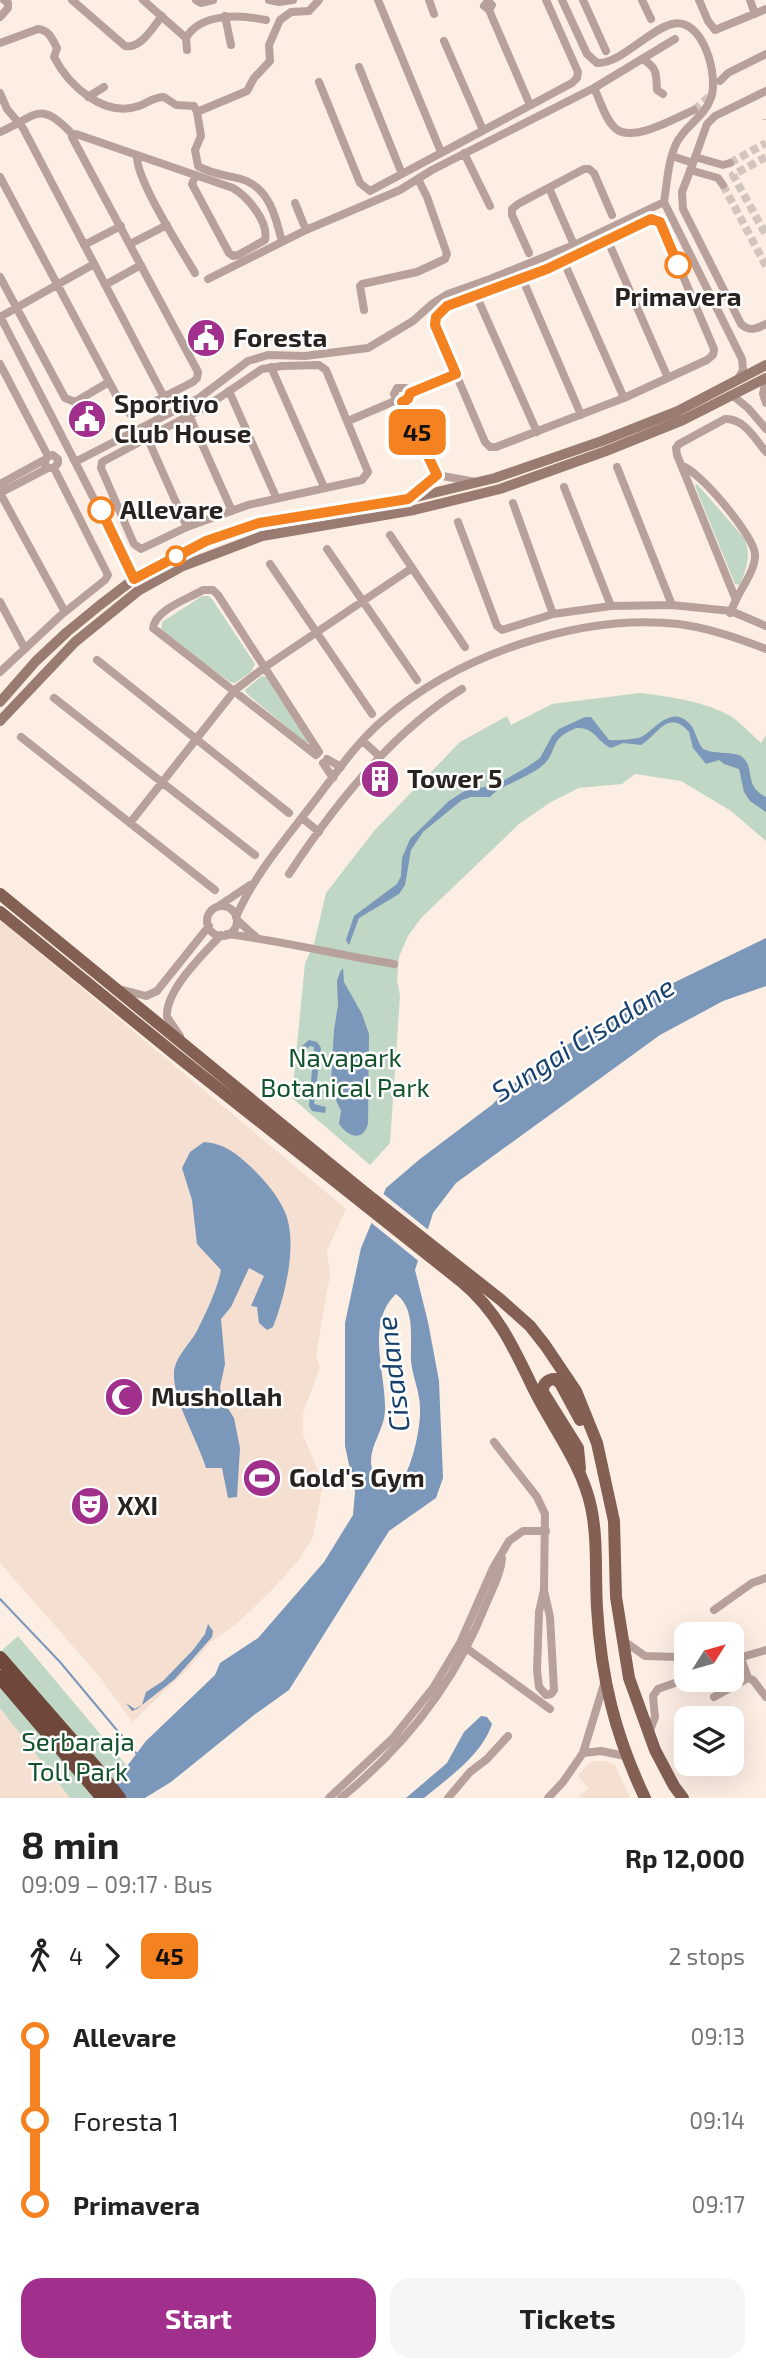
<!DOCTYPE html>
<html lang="en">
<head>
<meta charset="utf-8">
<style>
  body { margin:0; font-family:"Exo 2",sans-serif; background:#f6f6f6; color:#222; height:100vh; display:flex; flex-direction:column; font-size:26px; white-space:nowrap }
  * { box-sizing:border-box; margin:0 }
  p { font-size:23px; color:#767676 }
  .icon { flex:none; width:38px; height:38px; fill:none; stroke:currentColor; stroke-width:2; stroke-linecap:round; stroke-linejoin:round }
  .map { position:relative; height:1798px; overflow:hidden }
  .drawer { display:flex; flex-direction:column; background:#fff; flex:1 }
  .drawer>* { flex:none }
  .badge { padding:0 14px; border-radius:10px; font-size:24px; line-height:46px }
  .needle { width:46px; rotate:53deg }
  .fabs { position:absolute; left:674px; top:1622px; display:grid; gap:14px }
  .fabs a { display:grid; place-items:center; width:70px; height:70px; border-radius:14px; background:#fff; box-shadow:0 7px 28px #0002; font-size:35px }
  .map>.badge { position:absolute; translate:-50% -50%; box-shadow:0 0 0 4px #fff }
  .legs { display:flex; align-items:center; gap:10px; height:77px; padding:0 21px; font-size:23px }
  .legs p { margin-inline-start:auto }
  .summary { display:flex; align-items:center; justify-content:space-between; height:119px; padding:0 21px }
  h1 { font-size:38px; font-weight:700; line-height:52px }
  .cta { display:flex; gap:14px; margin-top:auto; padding:14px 21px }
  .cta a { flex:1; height:80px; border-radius:21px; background:#a1308c; color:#fff; font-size:28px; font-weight:700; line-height:80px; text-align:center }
  .cta a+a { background:#f6f6f6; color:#222 }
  ul { padding:0 21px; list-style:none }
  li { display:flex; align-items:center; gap:24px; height:84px; font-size:26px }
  li i { display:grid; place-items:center; width:10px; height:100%; margin:0 9px; background:currentColor }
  li i::after { content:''; width:18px; height:18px; margin:-9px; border:5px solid; border-radius:50%; background:#fff }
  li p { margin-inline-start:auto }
  li:first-child i { background:linear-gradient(#0000 50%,currentColor 0) }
  li:last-child i { background:linear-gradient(currentColor 50%,#0000 0) }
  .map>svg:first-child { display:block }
  .built { fill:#f4dfd0 }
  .green { fill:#bfd7c4 }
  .water { fill:#7b97b9; fill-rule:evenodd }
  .pier { fill:#fdeee4 }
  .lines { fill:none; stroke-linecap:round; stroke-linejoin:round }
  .stream { stroke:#7b97b9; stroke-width:2 }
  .minor-tunnel { stroke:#d2c5bd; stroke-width:8; stroke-dasharray:8 4; stroke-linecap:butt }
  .minor { stroke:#b7a19a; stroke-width:8 }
  .secondary { stroke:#997b71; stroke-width:10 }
  .primary { stroke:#835f54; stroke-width:12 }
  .motorway { stroke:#70483b; stroke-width:14 }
  .line-1-casing { stroke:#fff; stroke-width:16 }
  .line-1 { stroke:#f58220; stroke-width:10 }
  .stop-1-dot { fill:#fff; stroke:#f58220; stroke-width:3.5 }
  .labels { text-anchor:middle; stroke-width:5; stroke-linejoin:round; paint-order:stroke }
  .stop-label { font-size:26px; font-weight:bold; fill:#28231f; stroke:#fff }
  .poi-label { font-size:26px; font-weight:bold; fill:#28231f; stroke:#fff; text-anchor:start }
  .park-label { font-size:26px; fill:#14522b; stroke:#fff }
  .water-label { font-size:28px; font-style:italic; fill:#19416e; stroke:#fff }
</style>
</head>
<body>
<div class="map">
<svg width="766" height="1798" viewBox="0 0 766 1798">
  <rect width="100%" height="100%" fill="#fdeee4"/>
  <path class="built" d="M0,920l346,289 -19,41 3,24 -14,82 4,11 -17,46v22l20,48 -10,54 -14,23 -30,33 -34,32 -23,16 -25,29 -55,52 -33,-46 -99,-113z
    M0,1708l70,90h-70z
    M594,1761h11l10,4 15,33h-49l-2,-2 10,-8 -11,-12 9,-11z"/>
  <path class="green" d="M697,484l47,54c8,18 2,30 -4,47l-5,-1 -40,-98z
    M202,596h6l4,3 43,65 -4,8 -16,11 -5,-1 -69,-50 1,-10z
    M262,676l4,1 42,65h-3l-59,-49 -1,-3z
    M640,693c31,4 65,8 92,24 10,7 20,18 29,26l5,-8v106l-35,-30 -50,-30 -46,-7 -13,10 -43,4 -28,14 -32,22 -97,93 -14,19 -9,21 -2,23 3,16 -10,147 -20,22 -78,-67 13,-135 9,-19 12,-51 48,-62 86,-89 47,-26 4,9 41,-21z
    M18,1636l109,130 -24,32h-33l-70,-90v-56z"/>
  <path class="water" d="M585,717h6l18,23c4,1 29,-1 32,-3 15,-8 30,-33 49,-13 6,7 7,18 13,25 10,5 32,3 38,7 16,12 1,29 25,41v15l-16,-11 -6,-9 -5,-23 -15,-5 -5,-4 -13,4 -13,-16 -4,-16c-21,-24 -31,3 -48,13l-18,-2 -12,5c-15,-7 -16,-21 -35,-20 -6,3 -14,6 -19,13 -5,8 -5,17 -14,24 -13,12 -44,21 -53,32h-19l-9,3 -39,32 -12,18 -6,35 -6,9 -40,24 -10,27 -3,-5 8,-24 43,-32 4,-8 1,-18 8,-19 39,-38 17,-11 30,-5 31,-18 13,-9 12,-22 7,-7z
    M766,938v48l-43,15 -63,34 -204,148 -23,30 -18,57 13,52 11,59 4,97 -7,20 -47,33 -100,159 -35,25 -83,67 -26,16h-42l43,-57 69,-66 5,-12 38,-25 66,-76 29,-47 2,-23 -10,-46v-123l16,-75 25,-60 34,-29 73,-55 10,-12 48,-37 87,-55zM396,1294c20,15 14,45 15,66 1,16 9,31 9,48 1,22 -10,72 -28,85 -12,-3 -20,-18 -21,-30 -1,-18 14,-35 14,-53 1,-36 -20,-87 11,-116z
    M343,968l1,14 18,32 7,20 -1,90c-6,19 -20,12 -29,0l2,-13 -6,-13 -4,-16 3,-52 4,-25 -1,-24 3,-9z
    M309,1040l8,2 4,6 -7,56 12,3 -1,6 -13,-2 -3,-5 5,-59 -4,-1 -3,3 -3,20h-6l3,-22z
    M204,1142c21,2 32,11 47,25 13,13 25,26 33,43 15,31 1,86 -11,117l-6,3 -8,-7 -2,-16 -6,-1 13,-30 -15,-8 -18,39 -10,12 4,45 -5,23 2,12 12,19 6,30 -3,49 -9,1 -6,-30h-16c-8,-27 -33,-68 -32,-94 0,-16 15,-29 23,-43 9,-19 20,-40 24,-61l-24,-26 -5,-44 -10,-32 8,-16z
    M208,1624l5,7 -1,6 -37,42 -38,30 -5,2 -6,-8 9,6 7,-4 4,-13 17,-11 30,-31 12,-16z
    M481,1716l6,1 5,7c-10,31 -44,54 -68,74h-18l41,-35 17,-31z"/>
  <path class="pier" d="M381,1192l50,40 -10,31 -52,-42z"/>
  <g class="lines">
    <path class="stream" d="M0,1599l60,63 76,91"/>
    <path class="minor-tunnel" d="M694,110l17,-15
      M766,119v1
      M766,157l-33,18 33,60
      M730,163l36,-20
      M723,185l43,81"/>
    <path class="minor" d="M72,0l53,46c16,3 28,-19 37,-30
      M143,0l43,38c15,-26 56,-23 80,-18
      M196,0l5,3 12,-3
      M269,0l10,2 14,-2
      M378,0l63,152
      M429,0l5,14
      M562,0l25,54 10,9c24,1 51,-33 75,-39 31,-8 47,52 39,74 -7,20 -27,28 -35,46 -8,17 -9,39 -12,58
      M583,0l23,51
      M642,0l9,19
      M699,0l9,21 7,9 51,-21
      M750,0l5,14
      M489,10l3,-5 -4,-4 -4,5 5,4 41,95
      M225,16l6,29
      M0,17l8,-9v-5l-4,-3
      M186,38l1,12
      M444,41l39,89
      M0,43l38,-14c11,1 14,10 19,19l-3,9c15,29 50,61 85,49 9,-3 14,-9 25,-9l12,8 18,1 3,6 50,-21 7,-13 16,-17 -1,-16 11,-25 11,-8 18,-1 10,-11
      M642,59c16,9 14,15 15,31l6,4
      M359,67l43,107
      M720,81l8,-8 38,-19
      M319,82l41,101 10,8 202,-108 5,-5 1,-6 -32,-72
      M594,88c6,12 11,31 21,40 17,16 60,-10 79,-18
      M0,93l7,16 16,19 141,269
      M88,97l16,-10
      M197,112l4,24 -6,14 3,16c13,8 28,9 43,13 28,8 35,38 41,63
      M0,132c36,-15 39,-34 73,3
      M464,153l26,53
      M137,155c-2,23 44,94 58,118
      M672,156l21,7 14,-39 8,-8 51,-25
      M695,157l28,8 7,-2
      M693,163l-11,29 1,17 58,115c9,8 15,5 25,0
      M690,170l28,8 5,7
      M0,177l122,229 8,8 63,-32 4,-4 1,-6 -126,-235 4,-3 157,54c15,9 36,34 32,52l-27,15 -5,1 -4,-3 -37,-69 4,-9
      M549,188l25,57
      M664,202l78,157 1,11 -5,9
      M295,203l11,27
      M651,219l9,3 54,127 -1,6 -6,5 -83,38 -128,49h-6l-5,-5 -50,-117 1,-8 4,-6 15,-9 92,-33z
      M608,241l60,137
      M130,244l37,-19
      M84,245l37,-19
      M529,253l-17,-38v-6l6,-5 66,-35h5l5,4 18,42
      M564,262l60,136
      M0,277l65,121 10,4 34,-20
      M522,278l59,137
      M208,279l98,-49 94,-40 32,-20 162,-82 81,-49
      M105,285l36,-20
      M476,295l61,137
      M364,310l-4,-24 2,-2 55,-12 28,-13 2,-5 -20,-57 -9,-18
      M0,316c45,88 91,175 134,263
      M0,317l94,-53
      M0,364l48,92
      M319,365l7,5 42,102 -6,8 -114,25 -61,22 -46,22 -7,-5 -33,-76 1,-6 105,-56 55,-37 20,-3z
      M271,367l53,120
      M766,379l-3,15 3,9
      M229,391l47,106
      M410,393l46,-18
      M732,395l16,13 18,21
      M403,402l34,73
      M189,415l43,96
      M348,421l49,-21 8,1 5,-8 -4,-5h-9l-3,6 3,6
      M147,437l40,90
      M77,461l122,-63 49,-37 20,-6 37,1 63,-8 45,-27 19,-17 16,-10 42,-15 84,-34 90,-43
      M682,466c17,4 72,70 73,88 1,15 -13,33 -19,46
      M617,467l55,138
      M0,484l44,-24
      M564,487l47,119
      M0,493l65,119
      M0,493l48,-25
      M411,497l26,-22 39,7
      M513,503l40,111
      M458,522l39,104 5,4 51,-16 58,-8 61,-1 59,6 35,15
      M390,535l75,112
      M327,549l90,131
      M270,564l102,150
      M203,590h10l5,5 101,157 -3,3 -163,-127c3,-19 35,-29 50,-38z
      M0,602l25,47
      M730,613l6,-13 -59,-145 -1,-7 3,-4 46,-25c19,-1 30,20 41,33
      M97,660l192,153
      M0,672l60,-56 45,-36 3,-5 -54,-107h-6l-4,-5 4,-7 5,-1 5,4v4l-4,5
      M54,698l201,157
      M21,737l194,153
      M363,741l17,16
      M327,759l14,8
      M323,763l10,15
      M302,818l17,14
      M130,823l105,-133 30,-23 147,-99
      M289,874c44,-67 104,-143 173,-185
      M220,905l30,-20
      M207 921a15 15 0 1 1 30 0a15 15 0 1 1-30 0Z
      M236,917c18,-41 47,-75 74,-110 23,-29 44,-62 72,-86 75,-66 198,-108 297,-97 30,4 59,14 87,25
      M237,920l19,17
      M227,934c56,7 111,21 167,30
      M123,990l23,6 11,-5 52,-65
      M180,1036l-13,-19c-2,-27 36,-62 54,-82
      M494,1442l43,55 8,17 -1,76 -5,22 -2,59 2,16 7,8 5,-1 3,-4 -4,-73 -6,-27
      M714,1610l38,-27 14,-5
      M624,1641l21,15 31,1 10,3
      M462,1645l88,64
      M741,1658l7,20
      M732,1660l34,-10
      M714,1697l34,-19 5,2 13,17
      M649,1733l6,-16 -2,-21 5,-7 28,-10
      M583,1753l18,-2 24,5
      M329,1798l64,-60 40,-50 27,-45 33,-75 16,-27 14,-10h23
      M341,1798c64,-52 115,-117 145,-194 6,-14 15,-31 16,-46
      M448,1798l22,-26 17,-13 21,-23
      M548,1798l15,-16 20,-29 21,-69"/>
    <path class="secondary" d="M0,702l36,-41 31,-29 33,-27 34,-26 72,-38 53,-18 149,-24 87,-21 107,-37 76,-30 88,-46
      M0,721l75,-79 63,-51 45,-25 79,-30 152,-26 86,-21 106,-38 77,-31 83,-42"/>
    <path class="primary" d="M0,894l364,298 137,108 29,26 15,19 31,46 21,52 17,78 2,76 13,81 26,72 19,36 9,12
      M0,912l176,143 286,227c35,29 52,66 71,106 19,39 49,76 58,119 7,32 4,68 6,101 4,70 18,127 48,190
      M580,1469l-2,-21 -35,-56c-1,-7 4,-13 12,-13l5,4 20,37"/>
    <path class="motorway" d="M0,1658l95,109 24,31
      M0,1677l103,121"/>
  </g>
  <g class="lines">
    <g class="line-1-casing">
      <path id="line-1" d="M101,510l33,69 72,-38 53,-18 149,-24 29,-24 -35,-73 6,-3 2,-6 46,-19 -21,-49 1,-8 11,-11 100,-37 104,-50 9,3 18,43"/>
    </g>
    <use href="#line-1" class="line-1"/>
  </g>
  <defs>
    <g id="civic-disc" transform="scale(2.0125)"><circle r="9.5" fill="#a1308c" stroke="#fff"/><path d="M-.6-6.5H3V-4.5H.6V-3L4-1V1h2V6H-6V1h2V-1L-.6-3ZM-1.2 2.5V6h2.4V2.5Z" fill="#fff"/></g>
    <g id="building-disc" transform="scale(2.0125)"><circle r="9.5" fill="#a1308c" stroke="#fff"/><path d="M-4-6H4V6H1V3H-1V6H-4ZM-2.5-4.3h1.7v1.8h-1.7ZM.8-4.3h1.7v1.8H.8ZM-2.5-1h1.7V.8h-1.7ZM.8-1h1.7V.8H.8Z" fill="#fff"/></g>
    <g id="mosque-disc" transform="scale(2.0125)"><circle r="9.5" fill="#a1308c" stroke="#fff"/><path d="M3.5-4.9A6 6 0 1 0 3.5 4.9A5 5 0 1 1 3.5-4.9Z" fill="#fff"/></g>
    <g id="stadium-disc" transform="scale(2.0125)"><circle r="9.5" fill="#a1308c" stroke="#fff"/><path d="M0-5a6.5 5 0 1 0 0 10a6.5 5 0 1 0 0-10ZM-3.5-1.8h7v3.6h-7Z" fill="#fff"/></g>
    <g id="theatre-disc" transform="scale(2.0125)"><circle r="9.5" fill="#a1308c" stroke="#fff"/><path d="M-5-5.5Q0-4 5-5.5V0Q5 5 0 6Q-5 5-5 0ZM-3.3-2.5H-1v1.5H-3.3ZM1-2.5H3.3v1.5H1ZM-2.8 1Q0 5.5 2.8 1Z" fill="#fff"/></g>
  </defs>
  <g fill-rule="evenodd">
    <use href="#civic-disc" x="206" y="338"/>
    <use href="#civic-disc" x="87" y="419"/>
    <use href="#building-disc" x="380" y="779"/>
    <use href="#mosque-disc" x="124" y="1397"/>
    <use href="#stadium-disc" x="262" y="1478"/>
    <use href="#theatre-disc" x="90" y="1506"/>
  </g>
  <g class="stop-1-dot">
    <circle cx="678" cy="265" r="12"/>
    <circle cx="101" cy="510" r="12"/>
    <circle cx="176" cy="556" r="9"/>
  </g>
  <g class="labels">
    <g class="stop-label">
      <text x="678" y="306">Primavera</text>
      <text x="120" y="519" text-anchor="start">Allevare</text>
    </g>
    <g class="poi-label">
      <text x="233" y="347">Foresta</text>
      <text x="114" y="413">Sportivo<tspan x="114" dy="30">Club House</tspan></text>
      <text x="407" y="788">Tower 5</text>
      <text x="151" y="1406">Mushollah</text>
      <text x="289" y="1487">Gold's Gym</text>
      <text x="117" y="1515">XXI</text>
    </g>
    <g class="park-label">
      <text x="345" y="1067">Navapark<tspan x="345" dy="30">Botanical Park</tspan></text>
      <text x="78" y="1751">Serbaraja<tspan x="78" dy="30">Toll Park</tspan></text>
    </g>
    <g class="water-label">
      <text transform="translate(583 1039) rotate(-32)" y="10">Sungai Cisadane</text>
      <text transform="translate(393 1374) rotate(-97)" y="10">Cisadane</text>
    </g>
  </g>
</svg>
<div class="fabs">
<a><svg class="needle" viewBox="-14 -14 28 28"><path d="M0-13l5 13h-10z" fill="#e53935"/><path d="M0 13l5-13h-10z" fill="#767676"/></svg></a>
<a><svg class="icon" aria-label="layers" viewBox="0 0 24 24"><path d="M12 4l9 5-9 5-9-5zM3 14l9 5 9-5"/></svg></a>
</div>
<b class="badge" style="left:417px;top:432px;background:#f58220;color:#111">45</b>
</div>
<section class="drawer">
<div class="summary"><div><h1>8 min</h1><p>09:09 – 09:17 · Bus</p></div><b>Rp 12,000</b></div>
<div class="legs"><svg class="icon" aria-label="walk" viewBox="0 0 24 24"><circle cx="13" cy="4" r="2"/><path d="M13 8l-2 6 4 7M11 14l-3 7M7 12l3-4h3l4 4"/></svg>4<svg class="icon" aria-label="forward" viewBox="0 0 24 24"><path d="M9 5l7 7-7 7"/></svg><b class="badge" style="background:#f58220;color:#111">45</b><p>2 stops</p></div>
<ul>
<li><i style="color:#f58220"></i><b>Allevare</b><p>09:13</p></li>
<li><i style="color:#f58220"></i><span>Foresta 1</span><p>09:14</p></li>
<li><i style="color:#f58220"></i><b>Primavera</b><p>09:17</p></li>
</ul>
<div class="cta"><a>Start</a><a>Tickets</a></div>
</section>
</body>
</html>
